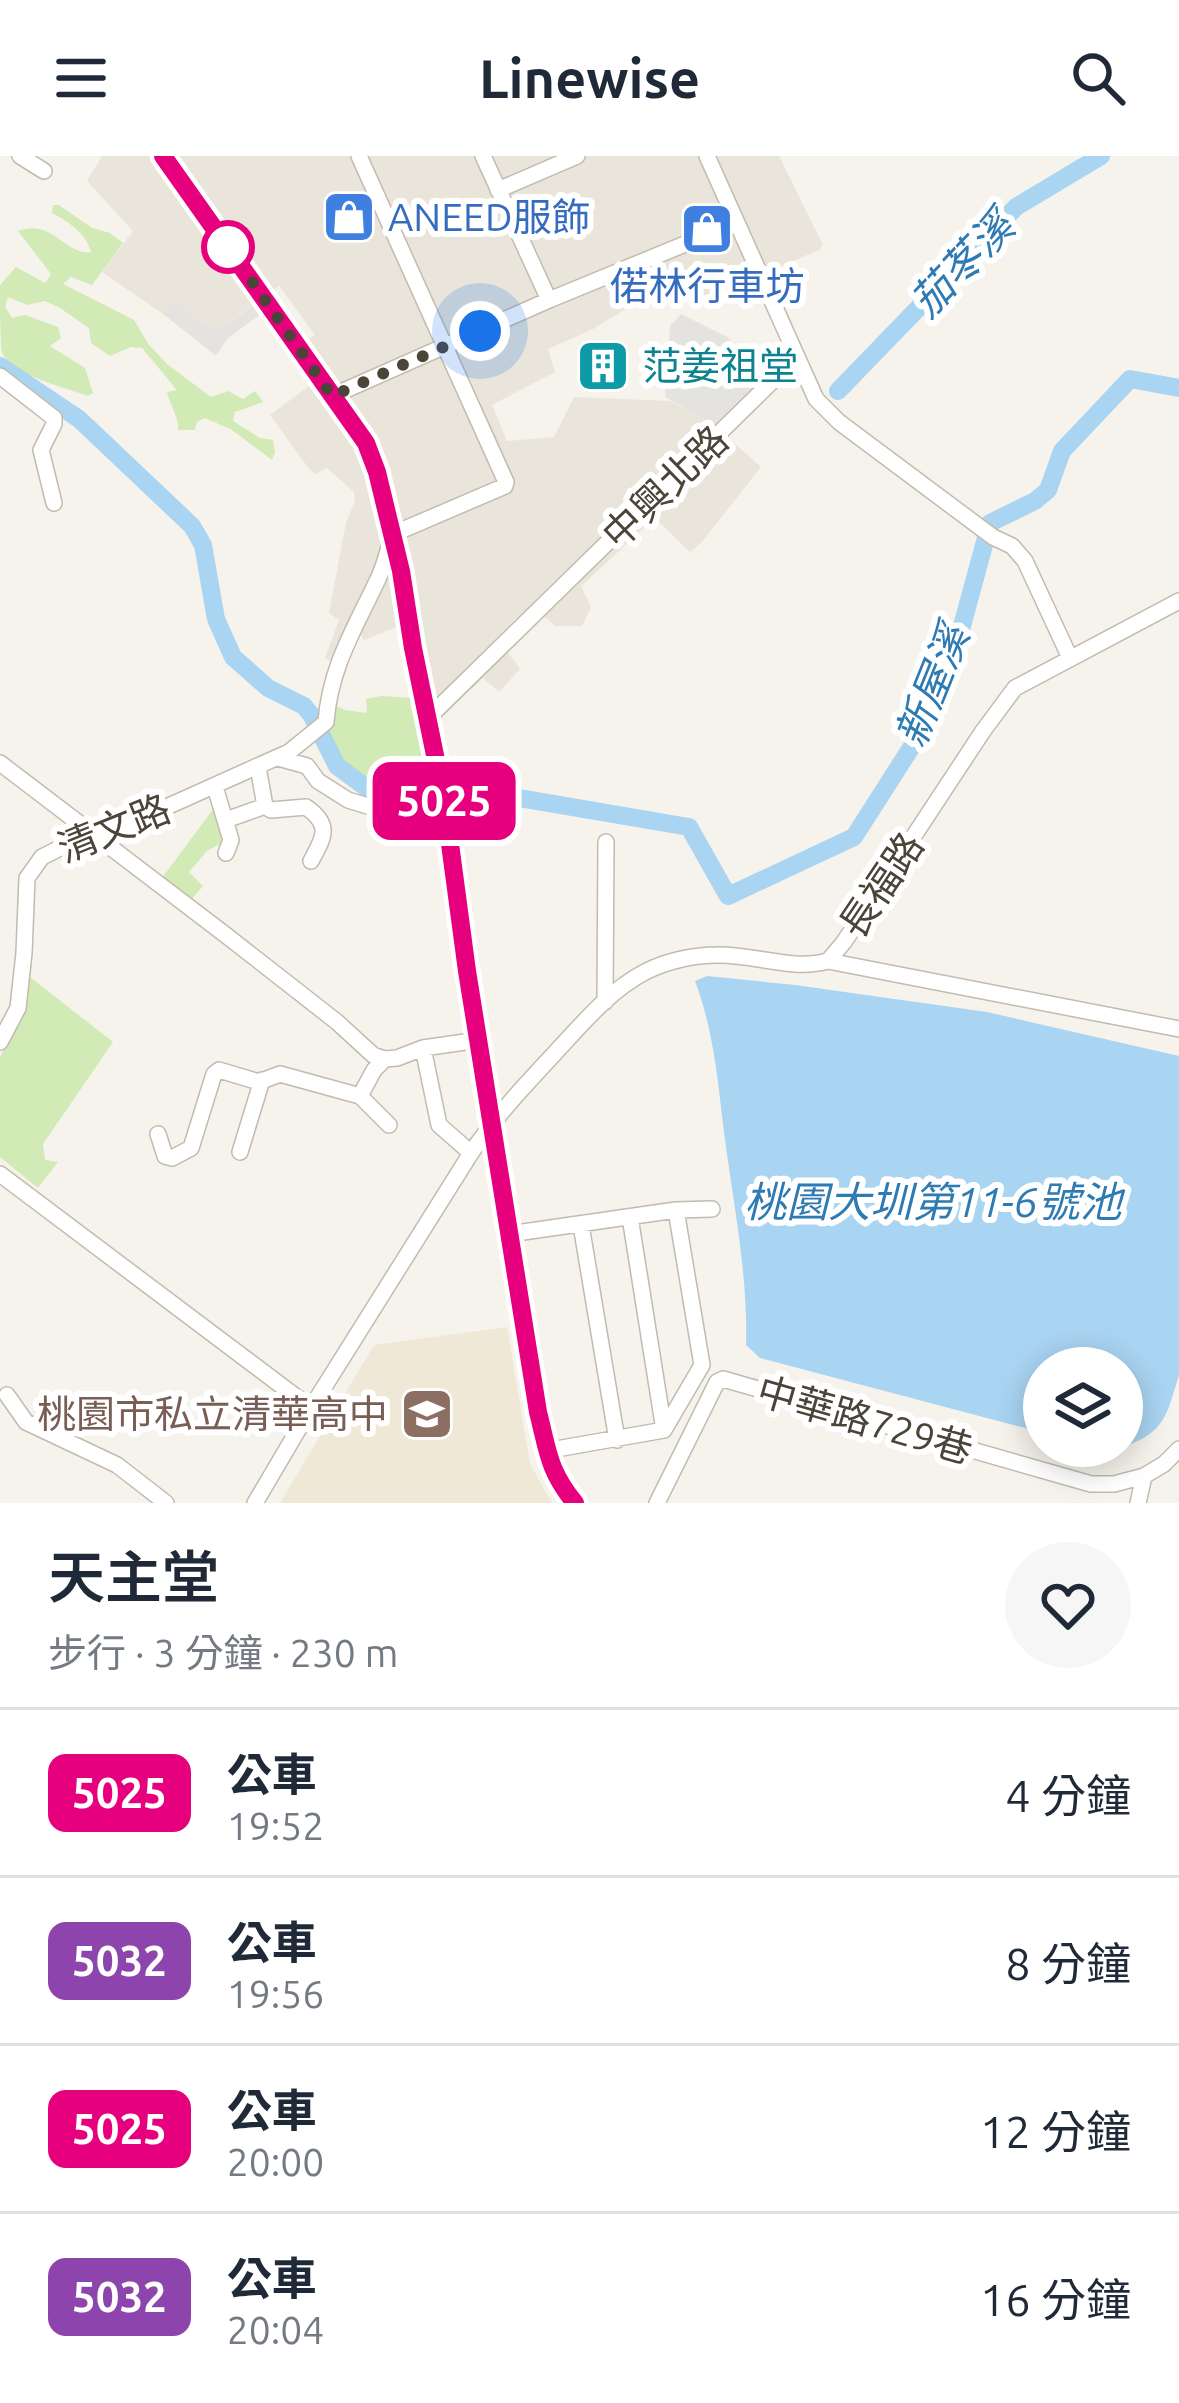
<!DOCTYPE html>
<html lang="zh-TW">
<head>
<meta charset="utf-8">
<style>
  body { margin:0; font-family:Ubuntu,"Noto Sans TC",sans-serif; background:#f6f6f7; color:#1f2937; height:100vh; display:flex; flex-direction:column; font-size:45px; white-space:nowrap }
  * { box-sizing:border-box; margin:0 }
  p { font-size:39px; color:#747a83 }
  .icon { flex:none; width:66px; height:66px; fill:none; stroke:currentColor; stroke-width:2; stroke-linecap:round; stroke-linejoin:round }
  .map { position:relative; height:1347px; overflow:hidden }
  .side { display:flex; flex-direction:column; background:#fff; flex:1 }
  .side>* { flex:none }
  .badge { padding:0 24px; border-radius:18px; font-size:42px; line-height:78px }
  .tools { position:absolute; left:1023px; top:1191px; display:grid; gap:24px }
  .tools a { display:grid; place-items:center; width:120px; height:120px; border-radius:50%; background:#fff; box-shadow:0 6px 30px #0003; font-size:60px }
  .you { position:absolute; width:60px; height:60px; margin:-30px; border:9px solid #fff; border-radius:50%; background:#1a73e8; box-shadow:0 0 0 18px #1a73e833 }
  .map>.badge { position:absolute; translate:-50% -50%; box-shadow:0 0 0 6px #fff }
  .round { display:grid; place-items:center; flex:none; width:126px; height:126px; border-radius:63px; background:#f6f6f7 }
  .head { display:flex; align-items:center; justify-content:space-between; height:204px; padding:0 48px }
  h1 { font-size:57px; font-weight:600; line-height:90px }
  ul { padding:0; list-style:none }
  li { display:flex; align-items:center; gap:36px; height:168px; padding:0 48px; border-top:3px solid #e0e1e3 }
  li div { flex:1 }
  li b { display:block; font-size:45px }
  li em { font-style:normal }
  li .badge { min-width:132px; font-weight:700; text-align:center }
  header { display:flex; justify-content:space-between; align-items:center; height:156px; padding:0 48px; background:#fff; font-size:54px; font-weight:600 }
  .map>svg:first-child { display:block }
  .residential { fill:#eae5da }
  .education { fill:#efe8d6 }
  .green { fill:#d2eab5 }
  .parking { fill:#e5e3e0 }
  .water { fill:#a9d4f2 }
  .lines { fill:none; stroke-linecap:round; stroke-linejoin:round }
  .river { stroke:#a9d4f2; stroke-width:18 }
  .minor-casing { stroke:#c2bbae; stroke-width:18 }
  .major-casing { stroke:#e6c16a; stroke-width:21 }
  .minor { stroke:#fff; stroke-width:15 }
  .major { stroke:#ffe39c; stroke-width:18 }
  .line-casing { stroke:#fff; stroke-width:27 }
  .line { stroke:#e6007e; stroke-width:18 }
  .walk { stroke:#4b4439; stroke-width:12; stroke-dasharray:0 21.6 }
  .stop-dot { fill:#fff; stroke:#e6007e; stroke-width:6 }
  .labels { text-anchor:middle; stroke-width:12; stroke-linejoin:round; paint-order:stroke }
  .shop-label { font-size:39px; fill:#366cbe; stroke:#fff; text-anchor:start }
  .culture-label { font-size:39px; fill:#0d838f; stroke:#fff; text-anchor:start }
  .street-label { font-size:39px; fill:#4b4439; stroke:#fff }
  .education-label { font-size:39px; fill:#785e54; stroke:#fff; text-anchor:end }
  .water-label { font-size:42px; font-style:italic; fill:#2e7ab2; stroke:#fff }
</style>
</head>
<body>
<header><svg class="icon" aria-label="menu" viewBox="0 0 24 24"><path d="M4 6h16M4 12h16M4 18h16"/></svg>Linewise<svg class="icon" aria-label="search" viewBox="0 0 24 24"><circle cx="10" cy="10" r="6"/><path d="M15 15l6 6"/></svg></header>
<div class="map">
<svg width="1179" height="1347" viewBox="0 0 1179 1347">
  <rect width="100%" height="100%" fill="#f6f3ec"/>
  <path class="residential" d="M102,0h677l44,89 -4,5 -83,35 -25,21 -36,-13 -13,-29 -18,5 5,26 -56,34 -45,20 7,23 -63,33 15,36 47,-4 20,-40 97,4 43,24 47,42 -60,76 -11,9 -35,-34 -74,68 10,21 -9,19h-27l-10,-9 -37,36 12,16 -21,23 -16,-14 -38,36 -8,2 -21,-97 -52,21 -6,-10 -16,31h-12l-5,-3 14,-38 -10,-7 17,-90 9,-22 -1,-9 -27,-24 -12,6 -5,-4 -40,-55 42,-31 -20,-34 23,-15 -36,-49 -62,44 -21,-12 -19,-18 -4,1 -10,13 -61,-42 31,-41 -46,-50z"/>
  <path class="education" d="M507,1171l23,137 22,39h-272l94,-158z"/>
  <path class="green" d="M53,49h6l33,23 18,5 13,10 -31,42 -21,-8 -8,7 71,36 15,25 18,19 44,33 17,-6 15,8 12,-8 8,11 -28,10 -2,9 27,17 13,2 2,12 -3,8 -40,-30 -27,-12 -8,4 -2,8h-17c1,-13 -8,-25 -11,-38l10,-2 -35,-42 -11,-1 -21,9 -19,-13 -2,-15 -29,-20 -15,-7 -18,4 -19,-8 -3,10 7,11 13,-3 33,12 3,11 -11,8 35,22 8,25 -5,3c-23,-9 -75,-20 -86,-43 -2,-14 -2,-52 -2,-68l16,-18 29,16 6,-9 -33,-43c35,-13 47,25 73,21 -5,-19 -22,-30 -39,-39z
    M381,540l32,2 15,87 -47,3 -30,-11 -21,-31 -6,-16 9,-25 12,5 22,3 -1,-14z
    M217,648l10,36 -20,11 -18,21 14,14 -12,14 -29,-22z
    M30,821l83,65 -70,102 2,16 13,2 -20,26 -38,-31v-100l22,-46z"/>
  <path class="parking" d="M265,141l-3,16 -35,26 -11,17 -53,-42 10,-13 4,-1 19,18 21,12z
    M681,158l46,23 11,11 18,43 -38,36 -53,-30 5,-71z"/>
  <path class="water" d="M707,820l88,9 192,27 192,44v319c-11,34 -12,55 -48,69 -15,6 -22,6 -38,2h29v-78h-78v65l-284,-75 -14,-13c2,-66 -11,-133 -20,-198 -8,-58 -10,-110 -31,-166z"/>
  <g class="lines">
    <path class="river" d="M0,210l79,53 113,107 11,19 13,74 17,38 35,31 36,18 8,10 25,50 31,23 121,4 200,34 39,69 126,-59 69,-108 39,-103 28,-103 45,-22 13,-11 14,-39 68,-72 49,9
      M838,235l178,-184 85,-51"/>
    <g class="minor-casing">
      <path id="minor" d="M20,0l24,15
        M483,0l66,144
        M707,0l109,243 23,23 154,115 19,9 13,15 45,97
        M498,34l79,-34
        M0,220l54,42v6l-13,26 13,53
        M332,240l217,-96 187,-77
        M427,563l370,-362
        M278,602l29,8 11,15 30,19 36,11 61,-4
        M0,607l227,173 110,86 36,33 12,4 12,-1 26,-10 56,-8
        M258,611l7,39
        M215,631l16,53 -5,13
        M226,664l39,-14 6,4 35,-3c26,18 18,30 5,54
        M828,805l351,68
        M605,846l1,-160
        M0,886l18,-34 6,-55 3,-75 15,-21 48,-24 23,-2 176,-79 37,-30c4,-55 29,-94 52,-143 7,-14 10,-30 15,-45l112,-48 1,-4 -147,-326
        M423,892l16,77 32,28
        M360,940l29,29
        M158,978l7,22 7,2 19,-10 23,-74 5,-4 40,12 21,-8 80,22 14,-26 11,-11
        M240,996l22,-72
        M0,1018l311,234
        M630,1061l34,213
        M581,1069l36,215
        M509,1078l167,-24 36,-1
        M7,1239l19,27 91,43 49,38
        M664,1274l38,-65 -26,-155
        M545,1295l119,-21
        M255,1347l56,-95 160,-255c25,-37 54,-68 84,-100 27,-29 55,-63 90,-81 21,-11 49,-17 72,-17 38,-1 74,16 111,6l16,-19 139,-211 32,-43 164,-87
        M657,1347l60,-121 6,-3 368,105h23l30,-8
        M1138,1347l6,-27 20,-12 15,-15"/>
    </g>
    <g class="major-casing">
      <path id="major" d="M163,0l203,287c34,85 42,178 59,267 6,30 15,59 19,89 28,205 56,410 94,613 10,39 10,58 37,91"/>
    </g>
    <use href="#minor" class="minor"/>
    <use href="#major" class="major"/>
  </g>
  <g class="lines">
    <g class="line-casing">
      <path id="line" d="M163,0l203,287 11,29 24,99 12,77 31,151 23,172 71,441c10,39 10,58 37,91"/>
    </g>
    <use href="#line" class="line"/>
    <path class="walk" d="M228,91l104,149 148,-65"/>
  </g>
  <defs>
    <g id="shop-square" transform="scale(2.7)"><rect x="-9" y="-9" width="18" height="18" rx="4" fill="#3f7fe0" stroke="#fff"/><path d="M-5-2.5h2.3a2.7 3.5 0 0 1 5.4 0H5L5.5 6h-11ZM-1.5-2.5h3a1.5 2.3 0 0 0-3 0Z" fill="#fff"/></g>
    <g id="building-square" transform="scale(2.7)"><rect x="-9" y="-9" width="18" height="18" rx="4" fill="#0f9aa8" stroke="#fff"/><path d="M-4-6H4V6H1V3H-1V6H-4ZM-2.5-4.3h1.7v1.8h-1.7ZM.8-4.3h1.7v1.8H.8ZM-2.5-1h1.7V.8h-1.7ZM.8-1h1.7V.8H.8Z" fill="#fff"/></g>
    <g id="school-square" transform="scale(2.7)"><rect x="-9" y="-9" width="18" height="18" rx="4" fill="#8d6e63" stroke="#fff"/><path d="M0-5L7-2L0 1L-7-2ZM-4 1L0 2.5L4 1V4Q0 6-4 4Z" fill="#fff"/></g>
  </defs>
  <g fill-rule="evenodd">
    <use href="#shop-square" x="349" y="61"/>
    <use href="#shop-square" x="707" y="73"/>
    <use href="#building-square" x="603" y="210"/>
    <use href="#school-square" x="427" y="1258"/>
  </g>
  <circle class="stop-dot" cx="228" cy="91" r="24"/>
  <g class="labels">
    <g class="shop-label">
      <text x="388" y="75">ANEED服飾</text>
      <text x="707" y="144" text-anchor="middle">偌林行車坊</text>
    </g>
    <g class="culture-label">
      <text x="642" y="224">范姜祖堂</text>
    </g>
    <g class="street-label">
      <text transform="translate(665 331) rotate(-44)" y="14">中興北路</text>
      <text transform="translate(114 672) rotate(-22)" y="14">清文路</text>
      <text transform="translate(881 729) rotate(-56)" y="14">長福路</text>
      <text transform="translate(865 1264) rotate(16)" y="14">中華路729巷</text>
    </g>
    <g class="education-label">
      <text x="388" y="1272">桃園市私立清華高中</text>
    </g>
    <g class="water-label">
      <text transform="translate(962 108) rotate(-46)" y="15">茄苳溪</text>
      <text transform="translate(932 530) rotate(-68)" y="15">新屋溪</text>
      <text x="933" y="1061">桃園大圳第11-6號池</text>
    </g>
  </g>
</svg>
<div class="tools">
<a><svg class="icon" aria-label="layers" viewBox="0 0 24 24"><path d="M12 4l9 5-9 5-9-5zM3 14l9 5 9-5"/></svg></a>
</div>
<div class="you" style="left:480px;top:175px"></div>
<b class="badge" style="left:444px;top:645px;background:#e6007e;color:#fff">5025</b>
</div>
<section class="side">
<div class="head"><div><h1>天主堂</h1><p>步行 · 3 分鐘 · 230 m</p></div><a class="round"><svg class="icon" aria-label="heart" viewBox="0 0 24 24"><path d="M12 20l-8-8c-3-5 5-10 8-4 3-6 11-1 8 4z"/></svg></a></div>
<ul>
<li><span class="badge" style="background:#e6007e;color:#fff">5025</span><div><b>公車</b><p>19:52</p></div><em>4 分鐘</em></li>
<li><span class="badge" style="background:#8e44ad;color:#fff">5032</span><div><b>公車</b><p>19:56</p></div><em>8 分鐘</em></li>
<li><span class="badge" style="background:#e6007e;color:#fff">5025</span><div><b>公車</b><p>20:00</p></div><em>12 分鐘</em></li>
<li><span class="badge" style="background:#8e44ad;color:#fff">5032</span><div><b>公車</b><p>20:04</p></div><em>16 分鐘</em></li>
</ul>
</section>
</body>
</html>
